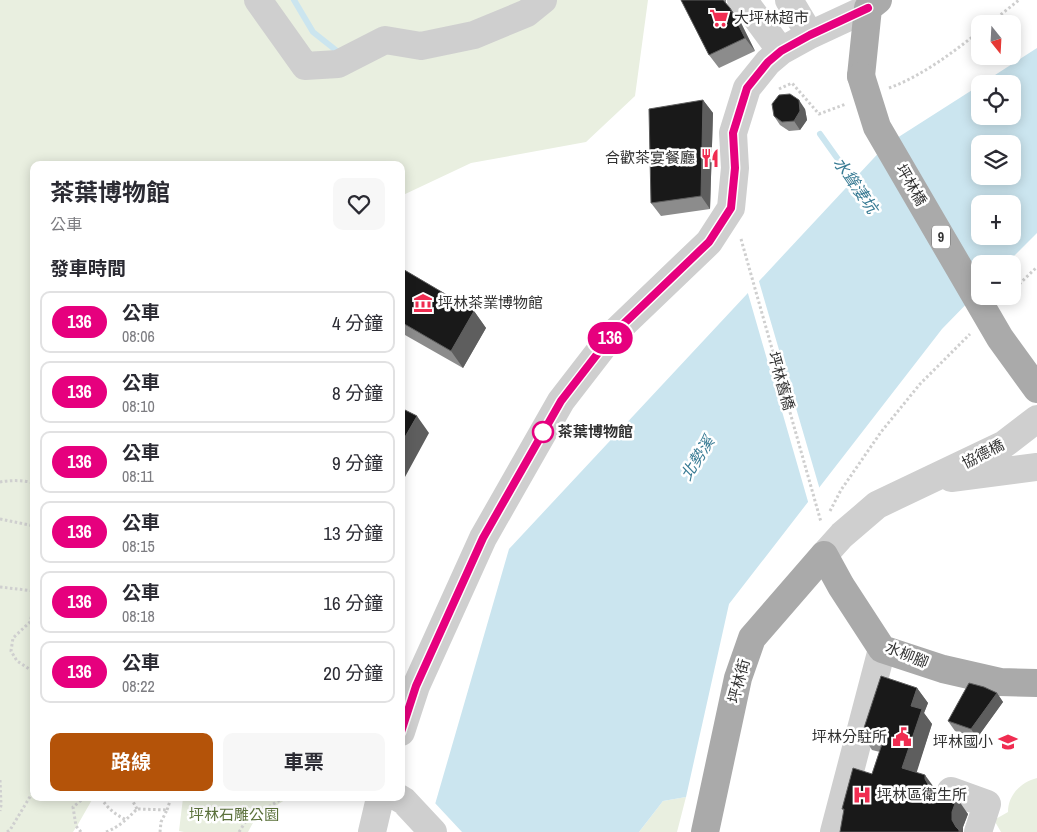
<!DOCTYPE html>
<html lang="zh-TW">
<head>
<meta charset="utf-8">
<style>
  body { margin:0; font-family:"Archivo Narrow","Noto Sans TC",sans-serif; background:#f7f7f7; color:#2b2b33; height:100vh; display:flex; flex-direction:column; font-size:19px; white-space:nowrap }
  * { box-sizing:border-box; margin:0 }
  p { font-size:16px; color:#7c7c81 }
  .icon { flex:none; width:28px; height:28px; fill:none; stroke:currentColor; stroke-width:2; stroke-linecap:round; stroke-linejoin:round }
  .map { position:relative; flex:1; overflow:hidden }
  .panel { position:absolute; left:30px; top:161px; width:375px; height:640px; display:flex; flex-direction:column; background:#fff; border-radius:10px; box-shadow:0 2px 12px #0003 }
  .panel>* { flex:none }
  .badge { padding:0 10px; border-radius:16px; font-size:18px; line-height:32px }
  .needle { width:32px; rotate:162deg }
  .buttons { position:absolute; left:971px; top:15px; display:grid; gap:10px }
  .buttons a { display:grid; place-items:center; width:50px; height:50px; border-radius:10px; background:#fff; box-shadow:0 2px 12px #0003; font-size:25px }
  .map>.badge { position:absolute; translate:-50% -50%; box-shadow:0 0 0 2px #fff }
  h2 { padding:0 20px; font-size:19px; line-height:45px }
  .round { display:grid; place-items:center; flex:none; width:52px; height:52px; border-radius:10px; background:#f7f7f7 }
  .headline { display:flex; align-items:center; justify-content:space-between; height:85px; padding:0 20px }
  h1 { font-size:24px; font-weight:700; line-height:38px }
  .action { display:flex; gap:10px; margin-top:auto; padding:10px 20px }
  .action a { flex:1; height:58px; border-radius:10px; background:#b45309; color:#fff; font-size:20px; font-weight:700; line-height:58px; text-align:center }
  .action a+a { background:#f7f7f7; color:#2b2b33 }
  ul { padding:0; list-style:none }
  li { display:flex; align-items:center; gap:15px; height:62px; margin:0 10px 8px; padding:0 10px; border:2px solid #e1e1e2; border-radius:10px }
  li div { flex:1 }
  li b { display:block; font-size:19px }
  li em { font-style:normal }
  li .badge { min-width:55px; font-weight:700; text-align:center }
  .map>svg:first-child { display:block }
  .green { fill:#e9efe0 }
  .water { fill:#cbe5ef; fill-rule:evenodd }
  .pier { fill:#fff }
  .lines { fill:none; stroke-linecap:round; stroke-linejoin:round }
  .stream { stroke:#cbe5ef; stroke-width:6 }
  .path { stroke:#cfcfcf; stroke-width:3; stroke-dasharray:2.5 2.5; stroke-linecap:butt }
  .minor { stroke:#cfcfcf; stroke-width:28 }
  .major { stroke:#aaa; stroke-width:28 }
  .major-bridge { stroke:#aaa; stroke-width:28 }
  .wall { fill:#8c8c8c }
  .shaded-wall { fill:#5e5e5e }
  .building { fill:#191919; stroke:#5e5e5e }
  .line-casing { stroke:#fff; stroke-width:11 }
  .line { stroke:#e6007e; stroke-width:8 }
  .stop-dot { fill:#fff; stroke:#e6007e; stroke-width:2.5 }
  .labels { text-anchor:middle; stroke-width:5; stroke-linejoin:round; paint-order:stroke }
  .shield { fill:#fff; stroke:#707070; stroke-width:1 }
  .shield-label { font-size:14px; font-weight:bold; fill:#323232 }
  .poi-label { font-size:15px; fill:#323232; stroke:#fff; text-anchor:start }
  .street-label { font-size:15px; fill:#323232; stroke:#fff }
  .stop-label { font-size:15px; font-weight:bold; fill:#323232; stroke:#fff; text-anchor:start }
  .park-label { font-size:15px; fill:#5b713b; stroke:#fff }
  .water-label { font-size:16px; font-style:italic; fill:#377a93; stroke:#fff }
</style>
</head>
<body>
<div class="map">
<svg width="1037" height="832" viewBox="0 0 1037 832">
  <rect width="100%" height="100%" fill="#fff"/>
  <path class="green" d="M0,0h648l-13,96 -49,46 -115,21 -70,33v-31h-367v633h59l-16,28 -4,6h-73z
    M1037,778v54h-36l-7,-12 14,-8c0,-17 13,-30 29,-34z
    M686,797l-9,35h-38l24,-31z
    M183,798h105l-33,21 -7,13h-64l-5,-1z"/>
  <path class="water" d="M1037,48v185l-31,31h-26v26l-38,39 -213,275 -43,193 -23,4 -24,31h-212l82,-283 377,-404 94,-60v31h32v-32h-31zM980,144h32v32h-32zM980,204h32v32h-32z"/>
  <path class="pier" d="M758,278l62,212 -11,15 -62,-215z
    M434,802l28,30h-37z"/>
  <g class="lines">
    <path class="stream" d="M294,0l19,32 29,23
      M820,134l37,52"/>
    <path class="path" d="M989,24l30,-24
      M889,88c33,-12 63,-35 91,-57
      M779,89l13,-6 27,31 27,-10
      M741,239l80,283
      M1012,291l25,-24
      M0,482c10,-2 24,-2 34,1
      M830,511l11,-21 40,-58 39,-48 50,-50
      M0,519l34,7
      M0,587l34,4
      M34,607l-4,15 -17,16 -2,13 6,10 17,11
      M0,780l1,25 -1,6
      M101,798c7,11 14,16 25,22
      M131,798l6,11
      M167,810l4,-12
      M7,832l3,-2 24,-40
      M81,832l-5,-6 -3,-19 11,-9
      M106,832c13,-5 21,-13 31,-23l30,1 -6,12 -1,10
      M239,832l7,-11 37,-23"/>
    <path class="minor" d="M258,0l47,66 33,-2 47,-24 36,6 53,-11 53,-22 16,-13
      M741,0l9,9 31,42
      M789,0l21,35
      M951,478l86,-11
      M824,555l18,-20 35,-30 126,-60 34,-26
      M401,732l15,-46 67,-148 78,-137 51,-66 97,-93 22,-34 4,-40 -2,-35 14,-45 21,-26 13,-11 29,-16 58,-27
      M951,791l36,13 -9,28
      M399,798l5,3 29,31
      M372,832l8,-34
      M834,832l48,-183"/>
    <path class="major" d="M861,76l7,-68 10,-8
      M705,832l33,-154 14,-40 72,-83 17,31 41,63 61,20 57,13 37,1"/>
    <path class="major-bridge" d="M861,76l16,51 123,211 37,51"/>
  </g>
  <path class="wall" d="M681,0h45v3l4,5 10,13 15,30 -36,17 -10,-13z
    M703,100l10,13 -3,96 -49,7 -10,-13z
    M805,109l2,11 -7,10 -11,1 -9,-6 -6,-9z
    M401,268l73,43 12,17 -23,40 -58,-33 -4,7z
    M917,688l11,15 -4,10 8,11 -16,48 20,18v1l32,23 -5,13v5h-123l4,-21 -2,-2 30,-35 8,-22 -8,-2 -10,-16z
    M997,693l6,9 -26,36 -22,-7 -7,-10z"/>
  <path class="shaded-wall" d="M730,8l10,13 15,30 -10,-13z
    M703,100l10,13 -3,96 -9,-13z
    M799,100l6,9 2,11 -7,10 -6,-9z
    M474,311l12,17 -23,40 -12,-17z
    M401,329l4,6 -4,7z
    M417,416l12,17 -24,44 -4,-5v-28z
    M917,688l11,15 -4,10 8,11 -19,60 -11,-16 9,-62z
    M997,693l6,9 -26,36 -6,-9z
    M925,775l11,15v4l-7,-8 -4,-7z
    M957,798l11,16 -5,13v5h-4l-7,-12v-8z"/>
  <path class="building" d="M681,0h42l7,8 15,30 -36,17z
    M790,94l9,6 1,11 -6,10 -12,1 -8,-6 -2,-12 7,-9z
    M703,100l-2,96 -50,7 -2,-94z
    M401,268l73,43 -23,40 -50,-29z
    M401,408l16,8 -16,28z
    M881,676l36,12 -6,18 11,3 -20,59 23,7v4l4,7 6,4 22,8 -5,14v8l4,7 3,3v2h-119l4,-23h-2l11,-41 19,6 11,-33 -21,-7z
    M969,683l15,4 13,6 -26,36 -23,-8z"/>
  <g class="lines">
    <g class="line-casing">
      <path id="line" d="M401,732l15,-46 67,-148 78,-137 51,-66 97,-93 22,-34 4,-40 -2,-35 14,-45 21,-26 13,-11 29,-16 58,-27"/>
    </g>
    <use href="#line" class="line"/>
  </g>
  <defs>
    <g id="supermarket-bare" transform="scale(1.5)"><path d="M-6-5.5h2.5l.6 2H6L4.5 2H-2.5L-4.4-4H-6ZM-1.5 3.2a1.3 1.3 0 1 0 .1 0ZM3 3.2a1.3 1.3 0 1 0 .1 0Z" fill="#f02d51" stroke="#fff" stroke-width="2.5" paint-order="stroke"/></g>
    <g id="restaurant-bare" transform="scale(1.5)"><path d="M-5-6h1v4h1v-4h1v4h1v-4h1v5L-1.5 .5V6h-2V.5L-5-1ZM5-6V6H3V1.5H1.5Q1.5-4 5-6Z" fill="#f02d51" stroke="#fff" stroke-width="2.5" paint-order="stroke"/></g>
    <g id="museum-bare" transform="scale(1.5)"><path d="M0-6L6-3V-2H-6V-3ZM-5-1h2V3h-2ZM-1-1h2V3h-2ZM3-1h2V3H3ZM-6 4H6V6H-6Z" fill="#f02d51" stroke="#fff" stroke-width="2.5" paint-order="stroke"/></g>
    <g id="civic-bare" transform="scale(1.5)"><path d="M-.6-6.5H3V-4.5H.6V-3L4-1V1h2V6H-6V1h2V-1L-.6-3ZM-1.2 2.5V6h2.4V2.5Z" fill="#f02d51" stroke="#fff" stroke-width="2.5" paint-order="stroke"/></g>
    <g id="school-bare" transform="scale(1.5)"><path d="M0-5L7-2L0 1L-7-2ZM-4 1L0 2.5L4 1V4Q0 6-4 4Z" fill="#f02d51" stroke="#fff" stroke-width="2.5" paint-order="stroke"/></g>
    <g id="hospital-bare" transform="scale(1.5)"><path d="M-5-5h3v3.5h4V-5h3V5h-3V1.5h-4V5h-3Z" fill="#f02d51" stroke="#fff" stroke-width="2.5" paint-order="stroke"/></g>
  </defs>
  <g fill-rule="evenodd">
    <use href="#supermarket-bare" x="719" y="18"/>
    <use href="#restaurant-bare" x="710" y="158"/>
    <use href="#museum-bare" x="423" y="303"/>
    <use href="#civic-bare" x="902" y="737"/>
    <use href="#school-bare" x="1008" y="742"/>
    <use href="#hospital-bare" x="862" y="795"/>
  </g>
  <circle class="stop-dot" cx="543" cy="432" r="10"/>
  <g class="labels">
    <rect class="shield" x="932" y="225.5" width="18" height="23" rx="4"/>
    <g class="shield-label">
      <text x="941" y="242">9</text>
    </g>
    <g class="poi-label">
      <text x="734" y="23">大坪林超市</text>
      <text x="695" y="163" text-anchor="end">合歡茶宴餐廳</text>
      <text x="438" y="308">坪林茶業博物館</text>
      <text x="887" y="742" text-anchor="end">坪林分駐所</text>
      <text x="993" y="747" text-anchor="end">坪林國小</text>
      <text x="877" y="800">坪林區衛生所</text>
    </g>
    <g class="street-label">
      <text transform="translate(911 185) rotate(60)" y="5">坪林橋</text>
      <text transform="translate(781 381) rotate(74)" y="5">坪林舊橋</text>
      <text transform="translate(983 454) rotate(-27)" y="5">協德橋</text>
      <text transform="translate(907 655) rotate(22)" y="5">水柳腳</text>
      <text transform="translate(739 681) rotate(-75)" y="5">坪林街</text>
    </g>
    <g class="stop-label">
      <text x="558" y="437">茶葉博物館</text>
    </g>
    <g class="park-label">
      <text x="234" y="820">坪林石雕公園</text>
    </g>
    <g class="water-label">
      <text transform="translate(856 185) rotate(55)" y="6">水聳淒坑</text>
      <text transform="translate(697 458) rotate(-58)" y="6">北勢溪</text>
    </g>
  </g>
</svg>
<div class="buttons">
<a><svg class="needle" viewBox="-14 -14 28 28"><path d="M0-13l5 13h-10z" fill="#e53935"/><path d="M0 13l5-13h-10z" fill="#7c7c81"/></svg></a>
<a><svg class="icon" aria-label="locate" viewBox="0 0 24 24"><circle cx="12" cy="12" r="6"/><path d="M12 2v4M12 18v4M2 12h4M18 12h4"/></svg></a>
<a><svg class="icon" aria-label="layers" viewBox="0 0 24 24"><path d="M12 4l9 5-9 5-9-5zM3 14l9 5 9-5"/></svg></a>
<a>+</a>
<a>−</a>
</div>
<b class="badge" style="left:610px;top:338px;background:#e6007e;color:#fff">136</b>
<section class="panel">
<div class="headline"><div><h1>茶葉博物館</h1><p>公車</p></div><a class="round"><svg class="icon" aria-label="heart" viewBox="0 0 24 24"><path d="M12 20l-8-8c-3-5 5-10 8-4 3-6 11-1 8 4z"/></svg></a></div>
<h2>發車時間</h2>
<ul>
<li><span class="badge" style="background:#e6007e;color:#fff">136</span><div><b>公車</b><p>08:06</p></div><em>4 分鐘</em></li>
<li><span class="badge" style="background:#e6007e;color:#fff">136</span><div><b>公車</b><p>08:10</p></div><em>8 分鐘</em></li>
<li><span class="badge" style="background:#e6007e;color:#fff">136</span><div><b>公車</b><p>08:11</p></div><em>9 分鐘</em></li>
<li><span class="badge" style="background:#e6007e;color:#fff">136</span><div><b>公車</b><p>08:15</p></div><em>13 分鐘</em></li>
<li><span class="badge" style="background:#e6007e;color:#fff">136</span><div><b>公車</b><p>08:18</p></div><em>16 分鐘</em></li>
<li><span class="badge" style="background:#e6007e;color:#fff">136</span><div><b>公車</b><p>08:22</p></div><em>20 分鐘</em></li>
</ul>
<div class="action"><a>路線</a><a>車票</a></div>
</section>
</div>
</body>
</html>
